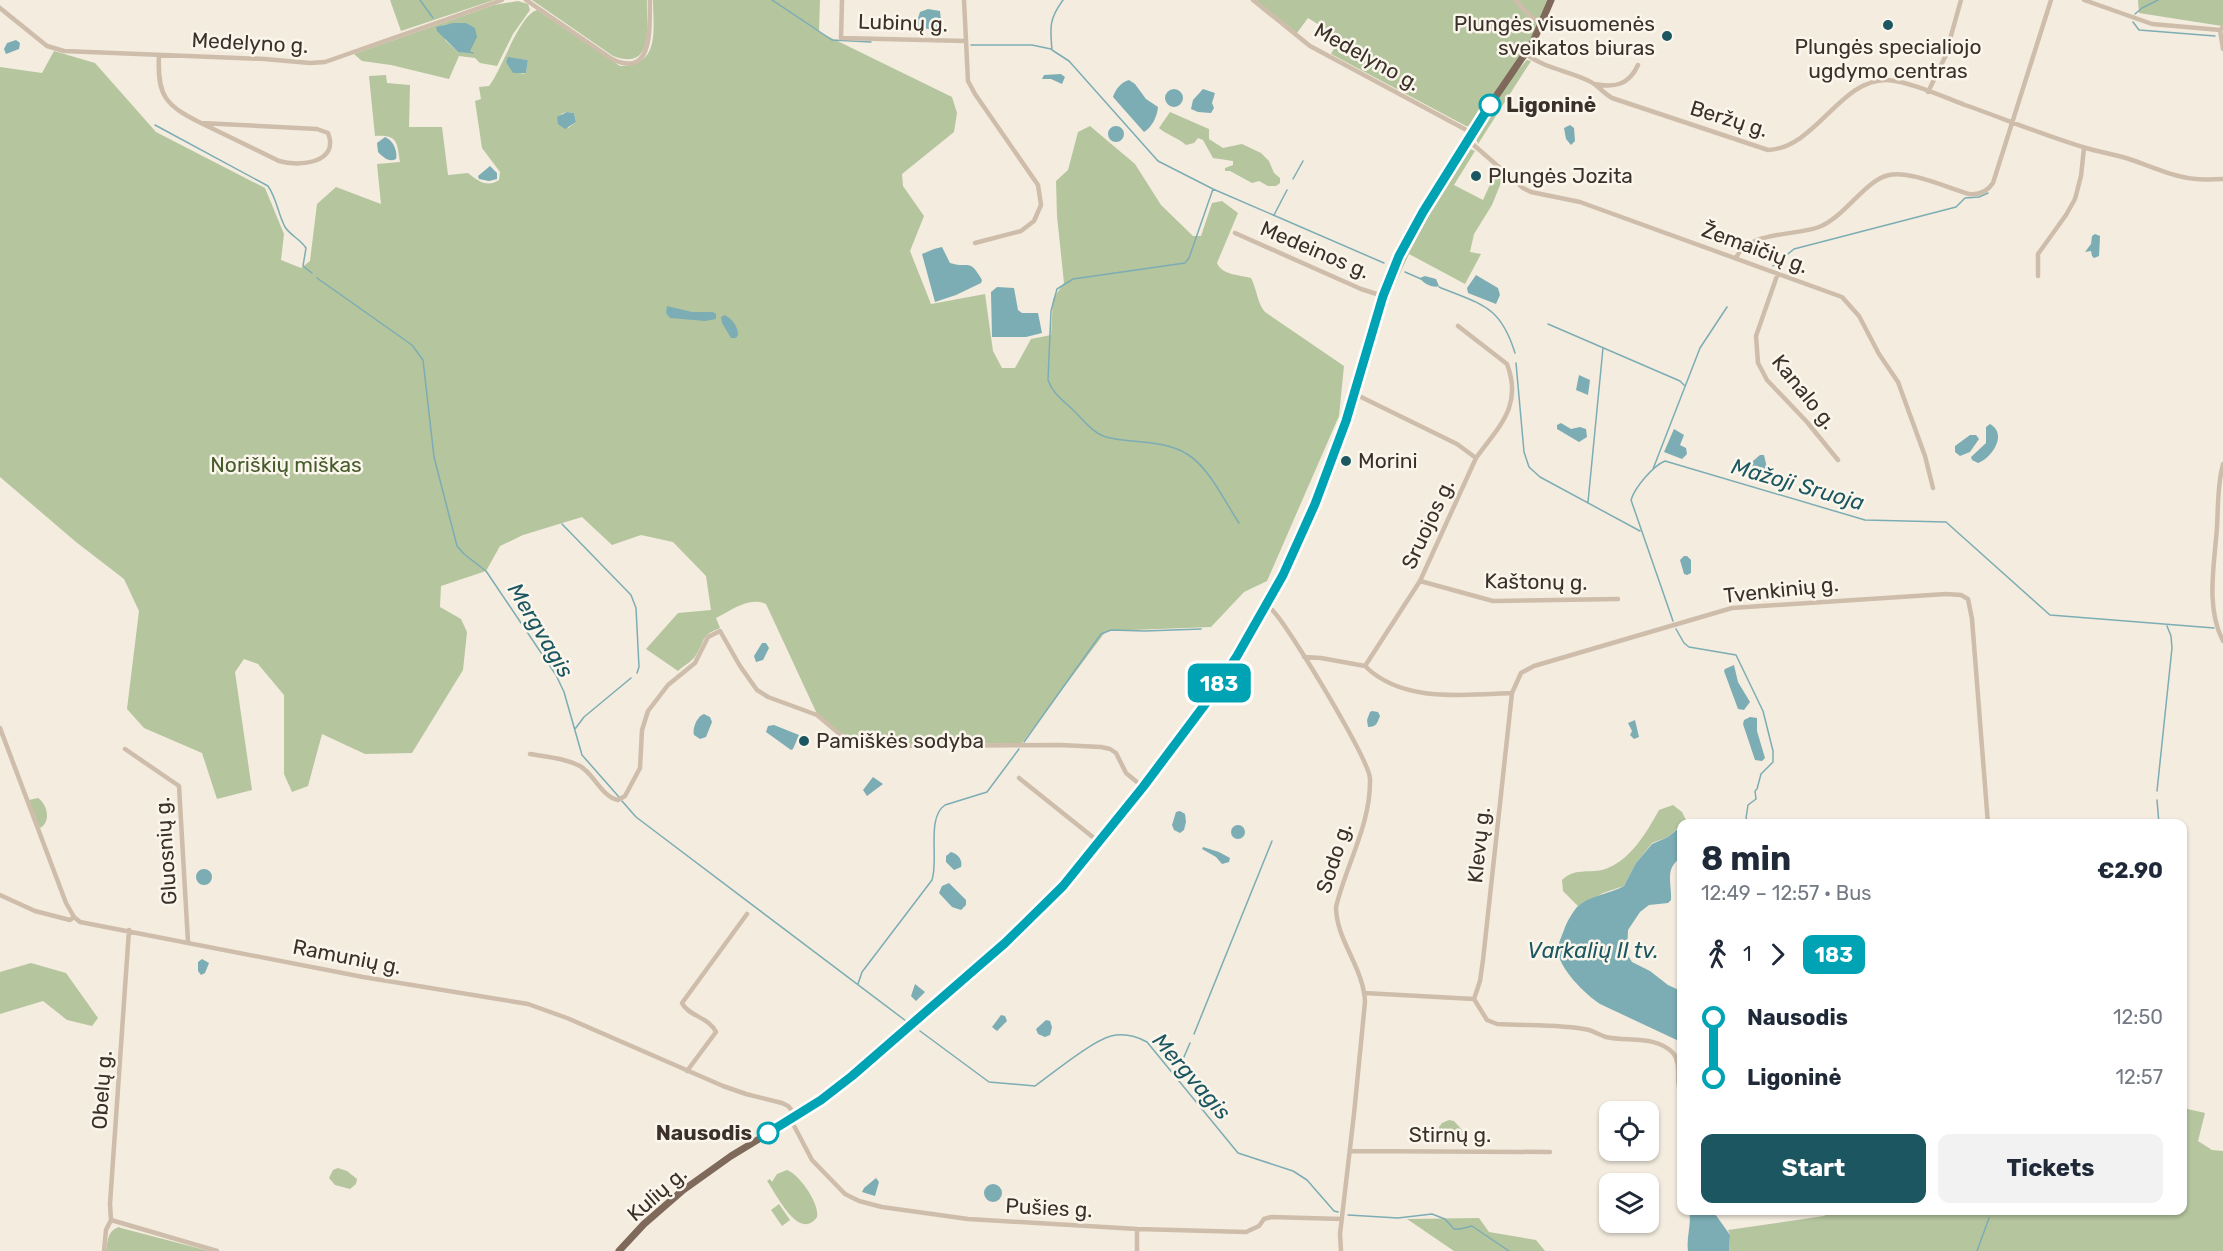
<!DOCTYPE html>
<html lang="en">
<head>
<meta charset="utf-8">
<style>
  body { margin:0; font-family:Rubik,sans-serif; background:#f2f2f3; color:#1f2937; height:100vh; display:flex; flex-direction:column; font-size:22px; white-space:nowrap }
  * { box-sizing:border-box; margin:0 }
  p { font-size:20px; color:#747a83 }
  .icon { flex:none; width:33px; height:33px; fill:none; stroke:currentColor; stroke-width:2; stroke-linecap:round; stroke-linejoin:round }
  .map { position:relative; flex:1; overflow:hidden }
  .drawer { position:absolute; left:1677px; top:819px; width:510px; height:396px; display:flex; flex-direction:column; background:#fff; border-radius:12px; box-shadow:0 2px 4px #0004 }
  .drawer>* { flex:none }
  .badge { padding:0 12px; border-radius:9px; font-size:21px; line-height:39px }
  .tools { position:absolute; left:1599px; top:1101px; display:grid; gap:12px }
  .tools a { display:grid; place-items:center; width:60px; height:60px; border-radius:12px; background:#fff; box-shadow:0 2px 4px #0004; font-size:30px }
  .map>.badge { position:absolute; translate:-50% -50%; box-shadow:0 0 0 3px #fff }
  .legs { display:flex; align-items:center; gap:9px; height:66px; padding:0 24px; font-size:20px }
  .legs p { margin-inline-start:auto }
  .head { display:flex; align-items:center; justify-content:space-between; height:102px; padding:0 24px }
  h1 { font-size:33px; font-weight:700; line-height:45px }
  .cta { display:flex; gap:12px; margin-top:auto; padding:12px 24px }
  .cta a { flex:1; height:69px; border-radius:12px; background:#1c5660; color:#fff; font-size:24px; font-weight:700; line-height:69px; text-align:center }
  .cta a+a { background:#f2f2f3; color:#1f2937 }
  ul { padding:0 24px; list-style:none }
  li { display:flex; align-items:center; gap:21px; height:60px; font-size:22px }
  li i { display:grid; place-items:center; width:9px; height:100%; margin:0 8px; background:currentColor }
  li i::after { content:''; width:15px; height:15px; margin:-8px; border:4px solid; border-radius:50%; background:#fff }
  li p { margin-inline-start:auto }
  li:first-child i { background:linear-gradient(#0000 50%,currentColor 0) }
  li:last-child i { background:linear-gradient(currentColor 50%,#0000 0) }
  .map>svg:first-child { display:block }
  .green { fill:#b5c59e; fill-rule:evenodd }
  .water { fill:#7cadb4 }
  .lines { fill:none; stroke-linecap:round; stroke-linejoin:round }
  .stream { stroke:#7cadb4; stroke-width:1.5 }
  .minor { stroke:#cebdaa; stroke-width:4.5 }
  .primary { stroke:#7e695a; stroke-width:7 }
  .line-1-casing { stroke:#fff; stroke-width:14 }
  .line-1 { stroke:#00a3b4; stroke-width:9 }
  .poi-dot { fill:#1c5660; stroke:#fbf6ec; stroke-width:2 }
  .stop-1-dot { fill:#fff; stroke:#00a3b4; stroke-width:3 }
  .labels { text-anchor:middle; stroke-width:5; stroke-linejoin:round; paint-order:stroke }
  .street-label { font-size:21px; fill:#3b302a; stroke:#fbf6ec }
  .poi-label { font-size:21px; fill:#3b302a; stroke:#fbf6ec; text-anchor:start }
  .stop-label { font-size:21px; font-weight:bold; fill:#3b302a; stroke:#fbf6ec; text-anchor:start }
  .park-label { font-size:21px; fill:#465b2c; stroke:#fbf6ec }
  .water-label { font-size:22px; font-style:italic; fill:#1c5660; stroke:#fbf6ec }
</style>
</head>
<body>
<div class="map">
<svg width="2223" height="1251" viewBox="0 0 2223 1251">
  <rect width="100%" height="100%" fill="#f4ecdf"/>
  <path class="green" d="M390,0h104l-93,31z
    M532,0h115c-1,26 8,72 -34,56z
    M653,0h167l-1,32 133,65 5,16 -3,19 -52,42 1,12 21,30 -14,35 21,53 54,-10 8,57 9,17h13l16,-29 20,-4 2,-36 11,-16 -7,-67 -1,-35 12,-11 10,-38 12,-6 45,38 26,41 32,31h8l11,-33 10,-2 16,12 -21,50c5,12 22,12 34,15 6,11 6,25 14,34l79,54 -5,50 -72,165 -23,11 -33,35 -105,4 -84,112 -164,2 -6,-1 -35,-30 -51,-110c-17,-8 -36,7 -50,14l4,10c-20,8 -14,11 -24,27 -3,6 -13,11 -18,16l-32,-22 32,-36 33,-3 -5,-34 -33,-34 -32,-7 -29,10 -30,-28 -59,18 -23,11 -14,25 -45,15 -1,21 21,12 6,13 -4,38 -51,83 -47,1 -43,-20 -14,52 -16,6 -8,-18v-79l-26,-31 -14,-5 -9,13 17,118 -35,9 -15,-46 -58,-25 -17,-19 12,-98 -15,-32 -48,-37 -76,-65v-410l42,6 12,-22 41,12 61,69 109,56 19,46 -3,26 20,8 9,-7 7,-57 19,-17 45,17 -4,-40 23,-2c-3,-19 -2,-28 -25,-26l-6,-60 17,-1 1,8 23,2 -1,42h33l6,48 20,-2c10,8 19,15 31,7l1,-8 -18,-24 -7,-47 6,-2 -2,-12 10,-1c13,-16 30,-71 48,-76l83,56c41,0 33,-37 33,-66zM512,58l16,2 -2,13c-7,3 -16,-6 -20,-11zM567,112l7,1 2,9 -8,6 -7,-14z
    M1256,0h291l-17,41 -55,82 -4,4 -5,-1 -135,-72 9,-16 -32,-20 -11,15z
    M2138,0h85v25l-1,1 -83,-13z
    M518,1l10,3 2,6 -17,24 -16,32 -17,-3 -5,-5 -16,-2 -10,23 -58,-14 -29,-4 -8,-7 140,-49zM466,23l-8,29 -13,-12 -2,-15z
    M1527,60l4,1 -53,83 -3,-8c14,-27 32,-55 52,-76z
    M1170,112l39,17v10l14,9 19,-4 19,9 8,8 5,12 6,5v5l-4,3h-8l-9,-5 -7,2 -22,-12h-5v-3l8,-3v-4l-20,-3 -10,-18 -5,-2 -4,5 -8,2c-9,-8 -19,-10 -27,-17z
    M1468,148l7,3 -21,34 29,15 14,-31 7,6 -12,30 -18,29 -4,18 11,2 -16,30 -56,-30 -20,43 -2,-2 16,-41 23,-43z
    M38,798c10,7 13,24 2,30l-11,-28z
    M1673,805l9,7 5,10 -5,2 -14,13 -16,6 -16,20 -12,23 -21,7 -25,13 -15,-15 -1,-11c12,-12 26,-7 40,-10 27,-7 45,-38 57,-60z
    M31,963l35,10 32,45 -6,8 -25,-6 -24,-19 -43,13v-42z
    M2183,1108l22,5 -7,28 14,9 11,1v100h-494l1,-16 -2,-5 96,-14 10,-6h348z
    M1449,1120l5,1 9,10 -1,5 -11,5 -9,-4 -3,-10 3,-4z
    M338,1168l9,3 10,8 -1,5 -6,5 -15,-4 -6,-7 4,-8z
    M787,1170c12,4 33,34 30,47 -18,25 -40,-22 -50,-36l3,-2 2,3 5,-8z
    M779,1204l11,16 -8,6 -11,-16z
    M1479,1218l10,14 47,8 9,11h-91l-47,-32z
    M119,1227l2,1 88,23h-103c2,-10 1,-20 13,-24z"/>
  <path class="water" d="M928,9l12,2 2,19 -24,-2 -1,-7 3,-9z
    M453,23h13l9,5 2,9 -8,16 -11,-1 -21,-21 -1,-4z
    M16,40l4,3 -1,6 -13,5 -2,-5 3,-6z
    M508,57l20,3 -2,13h-13l-7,-11z
    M1061,74l4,3 -3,7 -11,-5h-9l2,-4z
    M1129,80l6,4 11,15 12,8c-1,10 -6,20 -14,25l-31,-35c2,-7 8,-15 16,-17z
    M1203,89l12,4 -3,10 2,5 -3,5 -13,-1 -7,-3 2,-9z
    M1165 98a9 9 0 1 1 18 0a9 9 0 1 1-18 0Z
    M567,112l7,1 2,9 -11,7 -7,-5 -1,-7z
    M1570,125l4,3 1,13 -4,4 -5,-6 -2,-11z
    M1108 134a8 8 0 1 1 16 0a8 8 0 1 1-16 0Z
    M385,137c8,3 13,14 11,22 -7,4 -13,-2 -18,-7l-1,-9z
    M490,166l7,7v6l-8,2 -10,-2 -1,-3z
    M2095,234l5,2 -1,20 -5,2 -2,-2 -1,-5 -6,1 6,-8 1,-8z
    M942,247l8,16c19,6 19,-6 32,17l-1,3 -25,12 -21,7 -13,-48 12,-5z
    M1476,275l22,13 2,7 -4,9 -28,-11 -1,-5z
    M1425,276l11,3 3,7c-5,3 -17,-3 -19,-8z
    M997,287l17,1 4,22 4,3h16l4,20 -16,4h-34l-1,-45z
    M667,306l25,6h21l3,2v5l-11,2 -35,-3 -4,-5z
    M725,315c7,4 13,11 13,20l-2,3h-5l-9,-15 -1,-6z
    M1579,375l11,5 -2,15 -12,-5z
    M1561,423l10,6 9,-2 6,2 1,8 -8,5 -22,-13v-4z
    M1990,424c18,10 2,34 -12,39l-6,-3 -1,-3 15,-14v-16z
    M1674,429l10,6 -4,10 6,3 1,6 -5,5 -18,-7z
    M1970,435h6l3,4 -9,13 -10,4 -5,-4v-6z
    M1760,455h4l3,13 -13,8 -6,-2 -2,-7z
    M1684,556h3l4,4v13l-4,2 -3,-1 -4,-14z
    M762,643h4l3,5 -6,12 -7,2 -2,-6z
    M1734,665l4,17 12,20 -6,8 -6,-1 -14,-38 1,-2z
    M1372,711l6,1 2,4c-3,7 -3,11 -12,11l-1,-7 3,-8z
    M704,714l6,3 2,5 -6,15 -6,2 -6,-4c-2,-6 3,-19 10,-21z
    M1750,717l7,1v13l8,27 -3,3 -7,-1 -12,-36 1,-4z
    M1635,720l4,17 -5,2 -4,-4 2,-4 -4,-8z
    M774,725l25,10 -6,14 -2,1 -25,-18 2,-6z
    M873,777l10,7 -16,12 -4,-6z
    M1180,811l5,3 1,8 -2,8 -4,3 -6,-3 -2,-5 4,-13z
    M1231 832a7 7 0 1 1 14 0a7 7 0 1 1-14 0Z
    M1681,826v32c-17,10 -9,26 -10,42l-3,3 -19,2 -9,7 -12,18 -1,24 5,8 18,9 18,14 13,6v51l-81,-38c-14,-9 -42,-36 -42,-54 0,-8 5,-16 7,-23 3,-7 7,-14 12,-20 13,-12 33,-13 47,-21l12,-23 16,-19 16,-7z
    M1203,847l16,5 11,6 -1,4 -7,2 -6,-7 -14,-8z
    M951,852c7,2 12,8 10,15l-7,3 -8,-8v-6z
    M196 877a8 8 0 1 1 16 0a8 8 0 1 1-16 0Z
    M949,883l17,17v5l-5,5 -9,-3 -13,-14 3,-7z
    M202,959l7,4 -4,10 -4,2 -3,-4v-9z
    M915,984l10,8 -9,9 -5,-5z
    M1001,1015l4,1 2,5 -10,10 -5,-4z
    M1046,1020l4,1 2,6 -2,8 -5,2 -7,-3 -2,-5z
    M876,1178l3,4 -4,14 -13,-4 2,-4z
    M984 1193a9 9 0 1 1 18 0a9 9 0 1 1-18 0Z
    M1713,1211l17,24 -1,16h-41c-2,-14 4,-27 1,-40z"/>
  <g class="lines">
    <path class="stream" d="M420,0l13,18
      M772,0l60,40 39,2
      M1063,0c-14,19 -13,27 -11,50l17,11 89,100 55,28 171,74
      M2135,14l7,-6 16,-8
      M2133,22l6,8 76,6
      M971,45h61l19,4
      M469,52l4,1
      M155,125l113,61c9,13 10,28 17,41 5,8 15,12 21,21l-3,18 9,7
      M1293,179l10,-18
      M1213,189l-24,69 -4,5 -112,16 -16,10 -6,22 -3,69c4,12 13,19 23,28 10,9 21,25 35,29 27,7 56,2 81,17 21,12 38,48 52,69
      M1274,215l13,-25
      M1773,266l21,-17 162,-42 9,-9 14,-1 9,-4
      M1405,272l16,7
      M317,278l95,67 11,15 11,97 23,89 7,8 22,17 70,104 8,17 18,63 37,42
      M1439,287c43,18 61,18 76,66
      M1548,324l132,57 4,4
      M1516,363l8,89 5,15 11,10 100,54
      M1653,469l47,-121 27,-41
      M1588,502l15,-154
      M562,524l69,71 5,13 3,59 -2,6
      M1673,621l-42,-121c4,-13 22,-34 34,-39l200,59 81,2 104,93 164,13
      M1676,629l8,14 5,4 47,8 27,56 10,40v11l-12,12 -4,15 -2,2 1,8 -8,6 -2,13 3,6
      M575,729l9,-12 47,-39
      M1024,742l77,-108 10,-4 34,1 56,-2
      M2157,791l15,-143 -1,-12 -4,-10
      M2157,800l2,24
      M622,801l14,16 270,204
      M858,984l4,-12 70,-92c7,-21 -6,-62 13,-75l42,-13 32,-43
      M920,1031l69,51 46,4c18,-13 57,-45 76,-50 13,-3 25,0 36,6l91,111 55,18 14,9 27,31 4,1
      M1194,1034l78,-193
      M1177,1079l3,-13 10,-23
      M1348,1215l50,3 34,-4 13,5 9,10h6l12,-3 37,25
      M1977,1251l12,-33"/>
    <path class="minor" d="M526,0l86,59c43,21 37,-35 38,-59
      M842,0l-1,38 125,3
      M964,0l4,81 7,13 63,91 3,20 -7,16 -13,10 -46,12
      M1253,0l57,46 162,87
      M1515,0l16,17 11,6
      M2084,0l68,24 68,6
      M0,8l47,38 17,5 200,8 46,4 15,-1 177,-62
      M2223,27l-3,3 3,19
      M1526,54c18,14 43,17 63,27 9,4 14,12 23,17l156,52c48,-2 72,-71 119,-70 21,1 57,17 78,25 40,14 80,31 121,43 13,4 27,6 40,10 22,7 46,19 70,21 8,1 18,0 27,0
      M159,55c-2,41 6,50 42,68l78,38c20,6 61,2 49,-28l-11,-4 -116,-6
      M1594,84c21,4 35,1 44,-19
      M1928,92l17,-35 16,-57
      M1468,140l55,48 8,4 49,10 262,95 17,19 20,38 19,28 27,74 8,32
      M1235,233l126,56 22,7
      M1736,258c11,-27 60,-22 83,-31 26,-10 46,-47 70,-52 20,-5 59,13 80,19 10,1 18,-2 24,-11l58,-183
      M1778,273l-22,63 2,27 9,17 40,42 31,38
      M2038,276v-22l28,-39 9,-16 6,-23 3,-28
      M1458,326l49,38c16,42 -8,62 -31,94
      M2223,464c-7,26 -4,49 -7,75 -3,34 -9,71 7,102
      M1420,581l73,20 125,-2
      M1267,607c3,1 5,2 7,5 16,17 96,149 96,167 1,45 -24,86 -34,128 0,33 28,61 29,95l-11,112 -14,120 1,17
      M1304,657l17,1 44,8 55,-85 56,-123 -19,-14 -102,-50
      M1365,666c37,37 98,29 147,27l9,-20 13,-7 198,-58 214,-14 15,1 7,4 4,20 16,205
      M0,728l66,175 8,14 6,5 283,55 165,27 39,14 156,68 23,8 36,9 6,3 9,10
      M125,749l54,37 9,156
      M530,754c17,3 34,4 50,12 14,8 22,31 38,34l7,-4 15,-28 2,-38 6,-19 20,-26 27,-22 13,-26 12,-6 20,35 17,24 11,7 49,18 37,31 206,-1 41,2 9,2 6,4 10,20 17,14
      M1019,778l80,64
      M0,895l35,16 35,9 4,-3
      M1364,993l110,6
      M1474,999l6,-18 3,-21 29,-267
      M1474,999l13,21 10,4c30,2 63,0 92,6 6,2 11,5 17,7 21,5 50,-2 67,16 10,11 1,31 9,44
      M687,1071l29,-39c-7,-15 -28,-16 -34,-29l65,-89
      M791,1120l21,40 33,34 14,7 23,6 86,12 169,10 109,3 13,-6 5,-7 7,-2 71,2
      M1350,1151l200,1
      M111,1220l106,31
      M104,1251l2,-21 5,-10 -1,-16 19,-274
      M1137,1251v-22"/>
    <path class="primary" d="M619,1251l25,-27 38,-33 49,-35 66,-40 48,-34 179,-157 49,-52 133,-170 49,-75 45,-88 46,-119 37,-125 16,-40 32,-58 59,-93 43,-63 18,-42"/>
  </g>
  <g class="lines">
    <g class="line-1-casing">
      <path id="line-1" d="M768,1133l53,-33 31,-24 153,-133 58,-57 80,-99 63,-84 31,-47 46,-81 32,-71 31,-83 37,-125 16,-40 24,-44 67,-107"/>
    </g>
    <use href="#line-1" class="line-1"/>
  </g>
  <g class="poi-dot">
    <circle cx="1888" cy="25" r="6"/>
    <circle cx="1667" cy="36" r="6"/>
    <circle cx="1476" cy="176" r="6"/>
    <circle cx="1346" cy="461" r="6"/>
    <circle cx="804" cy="741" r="6"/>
  </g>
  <g class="stop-1-dot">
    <circle cx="1490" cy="105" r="10"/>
    <circle cx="768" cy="1133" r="10"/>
  </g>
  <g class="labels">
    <g class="street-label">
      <text transform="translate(903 23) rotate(2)" y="7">Lubinų g.</text>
      <text transform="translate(250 43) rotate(3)" y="7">Medelyno g.</text>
      <text transform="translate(1367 57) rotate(29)" y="7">Medelyno g.</text>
      <text transform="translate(1729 119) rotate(17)" y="7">Beržų g.</text>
      <text transform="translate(1755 248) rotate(20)" y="7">Žemaičių g.</text>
      <text transform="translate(1315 250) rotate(23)" y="7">Medeinos g.</text>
      <text transform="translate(1804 392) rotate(51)" y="7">Kanalo g.</text>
      <text transform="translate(1428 524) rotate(-65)" y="7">Sruojos g.</text>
      <text transform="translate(1536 582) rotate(1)" y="7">Kaštonų g.</text>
      <text transform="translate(1781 590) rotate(-6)" y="7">Tvenkinių g.</text>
      <text transform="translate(1479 845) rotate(-84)" y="7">Klevų g.</text>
      <text transform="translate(166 851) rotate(-94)" y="7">Gluosnių g.</text>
      <text transform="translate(1334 858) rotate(-72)" y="7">Sodo g.</text>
      <text transform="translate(347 957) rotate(11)" y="7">Ramunių g.</text>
      <text transform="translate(102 1090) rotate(-86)" y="7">Obelų g.</text>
      <text x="1450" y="1142">Stirnų g.</text>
      <text transform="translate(657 1194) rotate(-41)" y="7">Kulių g.</text>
      <text transform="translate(1049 1208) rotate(3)" y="7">Pušies g.</text>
    </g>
    <g class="poi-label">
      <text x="1655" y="31" text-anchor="end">Plungės visuomenės<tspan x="1655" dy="24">sveikatos biuras</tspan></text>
      <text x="1888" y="54" text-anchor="middle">Plungės specialiojo<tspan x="1888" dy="24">ugdymo centras</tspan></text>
      <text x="1488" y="183">Plungės Jozita</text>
      <text x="1358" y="468">Morini</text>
      <text x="816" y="748">Pamiškės sodyba</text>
    </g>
    <g class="stop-label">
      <text x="1506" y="112">Ligoninė</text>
      <text x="752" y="1140" text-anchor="end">Nausodis</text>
    </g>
    <g class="park-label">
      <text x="286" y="472">Noriškių miškas</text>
    </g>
    <g class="water-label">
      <text transform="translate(1798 484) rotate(16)" y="8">Mažoji Sruoja</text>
      <text transform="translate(541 630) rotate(59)" y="8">Mergvagis</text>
      <text x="1593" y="958">Varkalių II tv.</text>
      <text transform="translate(1192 1076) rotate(49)" y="8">Mergvagis</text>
    </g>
  </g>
</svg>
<div class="tools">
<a><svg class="icon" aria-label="locate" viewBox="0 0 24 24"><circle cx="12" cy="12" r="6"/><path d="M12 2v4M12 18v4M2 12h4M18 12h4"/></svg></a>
<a><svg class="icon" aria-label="layers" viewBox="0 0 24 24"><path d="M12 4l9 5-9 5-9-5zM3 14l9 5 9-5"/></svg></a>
</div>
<b class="badge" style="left:1219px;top:683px;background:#00a3b4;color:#fff">183</b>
<section class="drawer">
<div class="head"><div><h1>8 min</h1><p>12:49 – 12:57 · Bus</p></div><b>€2.90</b></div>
<div class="legs"><svg class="icon" aria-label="walk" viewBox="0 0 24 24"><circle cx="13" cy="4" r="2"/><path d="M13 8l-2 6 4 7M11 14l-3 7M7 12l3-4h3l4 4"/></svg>1<svg class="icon" aria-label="forward" viewBox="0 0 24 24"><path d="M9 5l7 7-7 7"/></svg><b class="badge" style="background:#00a3b4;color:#fff">183</b></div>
<ul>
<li><i style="color:#00a3b4"></i><b>Nausodis</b><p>12:50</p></li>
<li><i style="color:#00a3b4"></i><b>Ligoninė</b><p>12:57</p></li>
</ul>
<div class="cta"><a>Start</a><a>Tickets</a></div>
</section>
</div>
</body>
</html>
